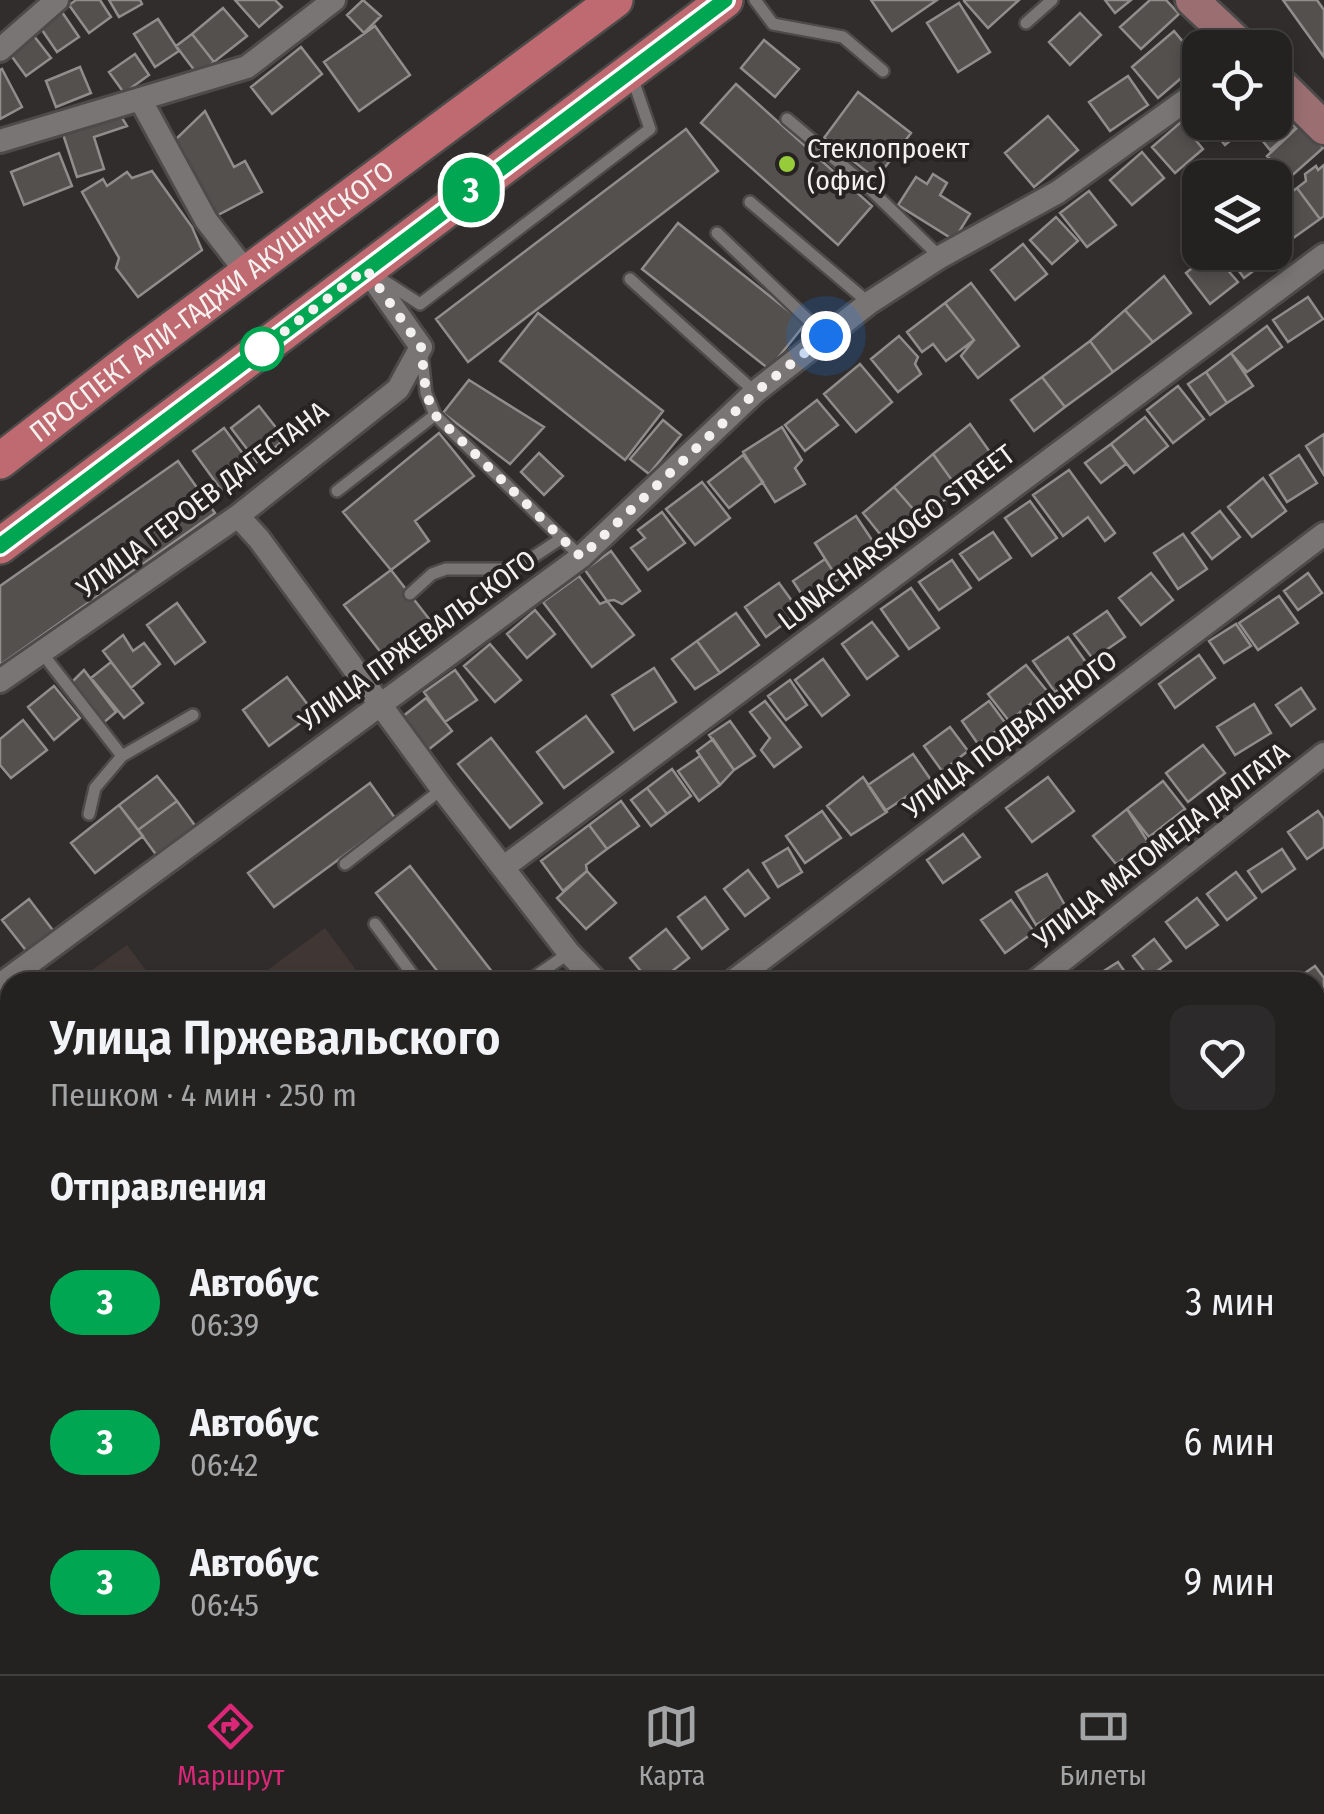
<!DOCTYPE html>
<html lang="ru">
<head>
<meta charset="utf-8">
<style>
  body { margin:0; font-family:"Fira Sans Condensed",sans-serif; background:#2c2a2a; color:#f1f3f6; height:100vh; display:flex; flex-direction:column; font-size:38px; white-space:nowrap }
  * { box-sizing:border-box; margin:0 }
  p { font-size:32px; color:#a3a4a5 }
  .icon { flex:none; width:55px; height:55px; fill:none; stroke:currentColor; stroke-width:2; stroke-linecap:round; stroke-linejoin:round }
  .map { position:relative; flex:1; overflow:hidden }
  .panel { position:absolute; left:0px; top:972px; width:1325px; height:702px; display:flex; flex-direction:column; background:#242221; border-radius:30px 30px 0 0; box-shadow:0 5px 15px #0003,0 0 0 2px #413f3f }
  .panel>* { flex:none }
  .badge { padding:0 20px; border-radius:32px; font-size:35px; line-height:65px }
  .buttons { position:absolute; left:1182px; top:30px; display:grid; gap:20px }
  .buttons a { display:grid; place-items:center; width:110px; height:110px; border-radius:20px; background:#242221; box-shadow:0 5px 15px #0003,0 0 0 2px #413f3f; font-size:50px }
  .you { position:absolute; width:50px; height:50px; margin:-25px; border:8px solid #fff; border-radius:50%; background:#1a73e8; box-shadow:0 0 0 15px #1a73e833 }
  .map>.badge { position:absolute; translate:-50% -50%; box-shadow:0 0 0 5px #fff }
  h2 { padding:0 50px; font-size:38px; line-height:90px }
  .round { display:grid; place-items:center; flex:none; width:105px; height:105px; border-radius:20px; background:#2c2a2a }
  .summary { display:flex; align-items:center; justify-content:space-between; height:170px; padding:0 50px }
  h1 { font-size:48px; font-weight:600; line-height:75px }
  ul { padding:0; list-style:none }
  li { display:flex; align-items:center; gap:30px; height:140px; padding:0 50px }
  li div { flex:1 }
  li b { display:block; font-size:38px }
  li em { font-style:normal }
  li .badge { min-width:110px; font-weight:700; text-align:center }
  .menu { display:flex; justify-content:space-around; align-items:center; height:140px; border-top:2px solid #413f3f; background:#242221; font-size:28px; color:#a3a4a5 }
  .menu a { display:grid; justify-items:center; gap:5px }
  .menu .on { color:#db2777 }
  .map>svg:first-child { display:block }
  .built { fill:#403634 }
  .building { fill:#53504e; stroke:#908d8b; stroke-width:2.5 }
  .lines { fill:none; stroke-linecap:round; stroke-linejoin:round }
  .service-casing { stroke:#4d4a4a; stroke-width:16 }
  .minor-casing { stroke:#4d4a4a; stroke-width:28 }
  .secondary-casing { stroke:#4d4a4a; stroke-width:38 }
  .primary-casing { stroke:#4d4a4a; stroke-width:40 }
  .service { stroke:#787574; stroke-width:11 }
  .minor { stroke:#787574; stroke-width:22 }
  .secondary { stroke:#9b6f72; stroke-width:32 }
  .primary { stroke:#bf6a70; stroke-width:35 }
  .line-casing { stroke:#fff; stroke-width:22 }
  .line { stroke:#00a651; stroke-width:15 }
  .walk { stroke:#f3f1f0; stroke-width:10; stroke-dasharray:0 18 }
  .poi-dot { fill:#96cc3a; stroke:#262322; stroke-width:4 }
  .stop-dot { fill:#fff; stroke:#00a651; stroke-width:5 }
  .labels { text-anchor:middle; stroke-width:8; stroke-linejoin:round; paint-order:stroke }
  .poi-label { font-size:28px; fill:#f3f1f0; stroke:#262322; text-anchor:start }
  .street-label { font-size:28px; fill:#f3f1f0; stroke:#262322 }
</style>
</head>
<body>
<div class="map">
<svg width="1324" height="1674" viewBox="0 0 1324 1674">
  <rect width="100%" height="100%" fill="#302d2c"/>
  <path class="built" d="M325,928l40,54h-114z
    M127,945l28,37h-80z
    M10,1031v449l-10,7v-449z"/>
  <path class="building" d="M76,0h24l11,17 -22,16 -20,-28z
    M109,0h31l2,4 -23,13z
    M235,0h40l7,7 -23,20z
    M363,0l18,16 -17,17 -17,-18z
    M871,0h66l-45,31z
    M1019,0l-31,28 -24,-27v-1z
    M1105,0h26l-16,13z
    M1150,0h16l13,14 -38,35 -21,-22z
    M1283,0h34l7,10v47z
    M959,3l31,49 -32,20 -31,-49z
    M223,8l24,28 -33,26 -22,-28z
    M62,12l17,25 -22,15 -17,-25z
    M1080,13l21,22 -31,30 -21,-23z
    M158,19l21,32 -24,16 -21,-33z
    M375,26l35,49 -51,36 -35,-49z
    M1174,31l26,31 -42,36 -26,-31z
    M192,34l22,28 -16,13 -22,-29z
    M34,36l17,22 -25,18 -16,-22z
    M764,40l35,29 -24,28 -34,-29z
    M301,47l21,27 -50,40 -21,-27z
    M135,54l14,21 -25,18 -15,-21z
    M80,67l11,26 -35,14 -10,-26z
    M2,69l20,38 -22,12v-49z
    M1128,76l20,29 -38,26 -21,-29z
    M736,84l136,122 -34,39 -137,-122z
    M858,92l53,41 -35,46 -52,-41z
    M1275,103l21,25 -26,22 -21,-26 26,-2z
    M205,111l29,56 11,-6 17,31 -46,24 -40,-77z
    M119,113l8,13 -33,11 10,32 -27,8 -15,-46z
    M1048,116l30,34 -44,37 -29,-34z
    M1181,122l22,27 -28,24 -23,-26z
    M1206,122h32l6,7 -19,16z
    M1301,124l22,24 -35,31 -21,-23z
    M686,129l32,42 -250,191 -32,-43z
    M1142,152l22,26 -32,27 -22,-25z
    M59,153l13,33 -48,19 -13,-33z
    M1324,165v51l-4,3 -23,-31 9,-7 -1,-7 11,-8 2,4z
    M152,171l40,56 10,23 -64,47 -22,-29 3,-10 -37,-66 21,-13 4,7 20,-14 5,6z
    M933,174l14,9 -7,12 30,19 -16,26 -56,-35 18,-28 11,7z
    M1297,188l23,31 -31,22 -14,-19v-18z
    M1089,191l27,34 -29,22 -27,-34z
    M1056,217l22,24 -26,23 -22,-24z
    M678,223l127,101 -36,45 -127,-100z
    M1275,243l5,8 -36,27 -19,-26h50z
    M1023,244l24,30 -32,26 -24,-30z
    M1212,252l26,30 -28,22 -24,-31z
    M1164,276l27,37 -38,29 -28,-32z
    M971,283l48,63 -41,32 -17,-22 13,-16 -29,-37z
    M1308,297l15,22 -35,23 -15,-22z
    M945,303l29,37 -28,21 -13,-17 -11,8 -15,-20z
    M1125,310l28,32 -40,30 -23,-31z
    M538,313l125,98 -38,49 -125,-99z
    M1267,326l15,21 -35,25 -16,-19z
    M899,336l19,21 -3,7 6,10 -23,18 -27,-33z
    M1090,341l23,31 -48,35 -23,-30z
    M1231,353l22,33 -26,17 -21,-31z
    M860,364l32,38 -36,30 -32,-38z
    M1206,372l21,31 -17,12 -22,-31z
    M1042,377l23,30 -31,24 -23,-31z
    M469,380l75,47 -34,37 -67,-51z
    M1178,386l26,33 -31,24 -26,-33z
    M817,400l21,25 -33,26 -20,-26z
    M259,406l26,33 -28,23 -26,-34z
    M1145,417l23,29 -34,27 -23,-29z
    M663,420l18,15 -32,39 -19,-15z
    M970,424l27,38 -38,28 -26,-36z
    M782,427l20,33 -7,8 10,16 -30,18 -32,-50z
    M224,428l30,41 -32,22 -29,-40z
    M439,433l35,43 -59,45 14,20 -38,29 -48,-58z
    M1324,434v41l-18,-29z
    M1111,444l15,20 -25,19 -16,-20z
    M539,453l24,23 -19,19 -23,-23z
    M933,454l26,36 -39,27 -26,-30z
    M743,455l20,27 -34,26 -21,-26z
    M1299,455l18,28 -30,19 -17,-27z
    M178,461l37,52 -215,152v-79z
    M1069,470l46,63 -10,8 -17,-24 -25,19 -30,-41z
    M1263,478l23,33 -34,26 -24,-30z
    M702,482l28,36 -35,27 -29,-36z
    M894,487l26,30 -32,27 -25,-31z
    M1030,501l27,37 -25,18 -27,-38z
    M1220,511l20,26 -28,22 -20,-26z
    M662,512l23,31 -37,27 -17,-22 14,-10 -7,-8z
    M856,516l24,36 -42,27 -23,-36z
    M993,532l18,26 -32,22 -19,-26z
    M1183,534l24,35 -29,20 -24,-36z
    M611,551l29,40 -18,13 -8,-4 -7,1 -22,-31z
    M825,559l13,20 -32,22 -13,-20z
    M952,560l19,28 -32,22 -20,-28z
    M391,570l42,54 -47,35 -42,-54z
    M1151,573l22,27 -32,25 -22,-27z
    M1308,573l14,20 -24,17 -14,-19z
    M579,576l21,28 7,-3 27,34 -42,32 -49,-65z
    M779,583l21,29 -34,25 -21,-30z
    M911,588l28,40 -30,21 -28,-40z
    M1279,596l19,27 -40,27 -19,-27z
    M177,603l28,39 -30,22 -28,-39z
    M535,610l20,24 -28,24 -20,-24z
    M1107,611l18,26 -32,22 -19,-25z
    M736,613l23,32 -39,28 -23,-32z
    M872,622l26,34 -31,23 -25,-35z
    M1236,624l15,22 -27,17 -15,-22z
    M123,635l10,16 11,-8 16,21 -29,24 -28,-37z
    M1068,637l22,31 -35,24 -22,-31z
    M697,641l23,32 -25,16 -23,-30z
    M490,644l31,36 -26,22 -31,-36z
    M1199,655l16,23 -40,30 -16,-24z
    M823,659l26,36 -27,21 -27,-36z
    M111,662l32,41 -19,15 -33,-40z
    M1026,665l21,26 -38,30 -21,-27z
    M654,668l22,34 -42,28 -22,-35z
    M84,670l32,42 -14,12 -30,-42z
    M455,670l22,30 -32,22 -21,-30z
    M287,677l27,36 -45,33 -26,-36z
    M790,680l17,25 -21,15 -18,-24z
    M54,686l26,32 -26,22 -26,-33z
    M1301,688l14,21 -24,17 -15,-21z
    M426,698l26,33 -24,19 -26,-33z
    M765,701l36,46 -27,20 -13,-17 9,-12 -20,-26z
    M989,701l17,23 -28,20 -16,-23z
    M1254,704l17,29 -36,22 -18,-28z
    M586,716l27,36 -49,36 -27,-36z
    M23,720l24,30 -36,28 -11,-13v-26z
    M730,721l25,35 -21,14 -25,-35z
    M950,727l18,24 -26,20 -18,-25z
    M491,738l51,65 -32,25 -52,-64z
    M713,739l21,31 -14,15 -23,-34z
    M1203,745l22,28 -37,29 -22,-29z
    M913,754l18,26 -46,31 -17,-26z
    M700,756l20,29 -21,16 -21,-30z
    M672,769l19,27 -24,18 -20,-26z
    M157,776l20,25 -39,29 -19,-25z
    M863,777l24,35 -36,23 -24,-29z
    M1048,777l26,34 -42,31 -26,-34z
    M1163,781l22,28 -36,28 -22,-28z
    M370,783l25,35 -121,89 -26,-34z
    M647,788l20,26 -16,12 -20,-26z
    M177,801l22,30 -39,29 -22,-30z
    M621,801l18,25 -32,23 -18,-24z
    M119,805l24,31 -48,37 -24,-30z
    M1127,809l21,33 -32,22 -23,-28z
    M822,811l19,27 -36,25 -19,-27z
    M1318,811l6,8v28l-17,12 -19,-27z
    M589,825l18,24 -21,16 1,6 -24,20 -22,-30z
    M963,834l17,23 -37,26 -16,-23z
    M788,848l14,24 -24,15 -15,-24z
    M1282,849l13,20 -33,23 -14,-21z
    M410,866l90,116h-54l-70,-89z
    M748,870l21,28 -24,18 -21,-27z
    M587,871l29,32 -30,26 -29,-31z
    M1236,872l20,26 -29,22 -20,-26z
    M1047,874l19,33 -30,18 -20,-33z
    M705,897l23,32 -26,20 -24,-32z
    M1197,898l21,27 -32,23 -20,-26z
    M29,899l26,34 -27,20 -26,-33z
    M1011,900l23,32 -29,21 -24,-33z
    M666,929l23,29 -31,24h-8l-20,-24z
    M1154,939l17,22 -22,16 -16,-21z
    M1118,962l14,20h-43l-1,-1z
    M1315,966l9,12v27l-9,7v-30h-23z
    M1324,1074v40l-5,5 -4,-6v-32z
    M10,1179v97l-10,8v-98z
    M1315,1226l9,12v34l-6,4 -3,-3z
    M1323,1338l1,48 -2,2 -7,-10v-33z
    M1315,1500l9,14v23l-9,6z
    M6,1536l4,6v25l-10,7v-34z
    M1324,1611v27l-9,4v-27z
    M178,1665h44l2,4 -7,5h-33z
    M392,1665h28l6,9h-45z
    M533,1665h59l3,4 -7,5h-48z
    M755,1665h24l6,9h-37l-2,-3z
    M894,1665h12l7,9h-31z
    M1026,1665h10l6,9h-31z
    M1171,1665h37l4,9h-48l-2,-5z
    M1208,1665h33l-22,9h-7z"/>
  <g class="lines">
    <g class="service-casing">
      <path id="service" d="M755,0l18,24 70,13 40,34
        M1026,23l26,-23
        M787,119l81,68 72,70
        M750,202l119,101
        M717,233l109,104
        M378,277l42,27 230,-175 -19,-55
        M630,279l125,113
        M422,355l4,38 9,22 146,142
        M337,491l98,-76
        M410,594l22,-20 14,-5h69l47,-31
        M42,653l80,103 -27,32 -6,26
        M122,756l71,-41
        M345,864l97,-75
        M375,924l43,58
        M527,982l42,-29"/>
    </g>
    <g class="minor-casing">
      <path id="minor" d="M0,50l57,-50
        M140,99l66,121 41,53
        M0,141l247,-74 87,-67
        M238,516l21,23 183,250 127,164 28,29
        M0,681l238,-165 160,-127 23,-42 -55,-78
        M504,867l820,-612
        M732,982l592,-448
        M1035,982l289,-228
        M0,985l581,-428 174,-165 114,-89 71,-46 118,-65 142,-102
        M1315,1068l9,-7
        M1315,1324l9,-7
        M0,1521l10,-7
        M1315,1569l9,-5
        M0,1652l15,22
        M74,1674l13,-9
        M498,1674l12,-9
        M855,1674l12,-9
        M1127,1674l23,-9"/>
    </g>
    <g class="secondary-casing">
      <path id="secondary" d="M1192,0l51,48
        M1275,79l49,49"/>
    </g>
    <g class="primary-casing">
      <g id="primary">
        <path id="s1" d="M0,461l137,-106 478,-355"/>
        <path d="M0,546l725,-546"/>
      </g>
    </g>
    <use href="#service" class="service"/>
    <use href="#minor" class="minor"/>
    <use href="#secondary" class="secondary"/>
    <use href="#primary" class="primary"/>
  </g>
  <g class="lines">
    <g class="line-casing">
      <path id="line" d="M0,546l725,-546"/>
    </g>
    <use href="#line" class="line"/>
    <path class="walk" d="M262,349l-3,2 107,-82 55,78 5,46 9,22 146,142 175,-165 70,-56"/>
  </g>
  <circle class="poi-dot" cx="787" cy="164" r="10"/>
  <circle class="stop-dot" cx="262" cy="349" r="20"/>
  <g class="labels">
    <g class="poi-label">
      <text x="807" y="158">Стеклопроект<tspan x="807" dy="32">(офис)</tspan></text>
    </g>
    <g class="street-label">
      <text dy="10" stroke="none"><textPath href="#s1" startOffset="265">ПРОСПЕКТ АЛИ-ГАДЖИ АКУШИНСКОГО</textPath></text>
      <text transform="translate(202 499) rotate(-37)" y="10">УЛИЦА ГЕРОЕВ ДАГЕСТАНА</text>
      <text transform="translate(896 537) rotate(-37)" y="10">LUNACHARSKOGO STREET</text>
      <text transform="translate(417 640) rotate(-36)" y="10">УЛИЦА ПРЖЕВАЛЬСКОГО</text>
      <text transform="translate(1010 734) rotate(-37)" y="10">УЛИЦА ПОДВАЛЬНОГО</text>
      <text transform="translate(1161 845) rotate(-38)" y="10">УЛИЦА МАГОМЕДА ДАЛГАТА</text>
    </g>
  </g>
</svg>
<div class="buttons">
<a><svg class="icon" aria-label="locate" viewBox="0 0 24 24"><circle cx="12" cy="12" r="6"/><path d="M12 2v4M12 18v4M2 12h4M18 12h4"/></svg></a>
<a><svg class="icon" aria-label="layers" viewBox="0 0 24 24"><path d="M12 4l9 5-9 5-9-5zM3 14l9 5 9-5"/></svg></a>
</div>
<div class="you" style="left:826px;top:336px"></div>
<b class="badge" style="left:471px;top:190px;background:#00a651;color:#fff">3</b>
<section class="panel">
<div class="summary"><div><h1>Улица Пржевальского</h1><p>Пешком · 4 мин · 250 m</p></div><a class="round"><svg class="icon" aria-label="heart" viewBox="0 0 24 24"><path d="M12 20l-8-8c-3-5 5-10 8-4 3-6 11-1 8 4z"/></svg></a></div>
<h2>Отправления</h2>
<ul>
<li><span class="badge" style="background:#00a651;color:#fff">3</span><div><b>Автобус</b><p>06:39</p></div><em>3 мин</em></li>
<li><span class="badge" style="background:#00a651;color:#fff">3</span><div><b>Автобус</b><p>06:42</p></div><em>6 мин</em></li>
<li><span class="badge" style="background:#00a651;color:#fff">3</span><div><b>Автобус</b><p>06:45</p></div><em>9 мин</em></li>
</ul>
</section>
</div>
<nav class="menu">
<a class="on"><svg class="icon" aria-label="directions" viewBox="0 0 24 24"><path d="M12 3l9 9-9 9-9-9zM9 14v-3h6M13 9l2 2-2 2"/></svg>Маршрут</a>
<a><svg class="icon" aria-label="map" viewBox="0 0 24 24"><path d="M3 6l6-2 6 2 6-2v14l-6 2-6-2-6 2zM9 4v14M15 6v14"/></svg>Карта</a>
<a><svg class="icon" aria-label="tickets" viewBox="0 0 24 24"><path d="M3 7h18v10H3zM15 7v10"/></svg>Билеты</a>
</nav>
</body>
</html>
